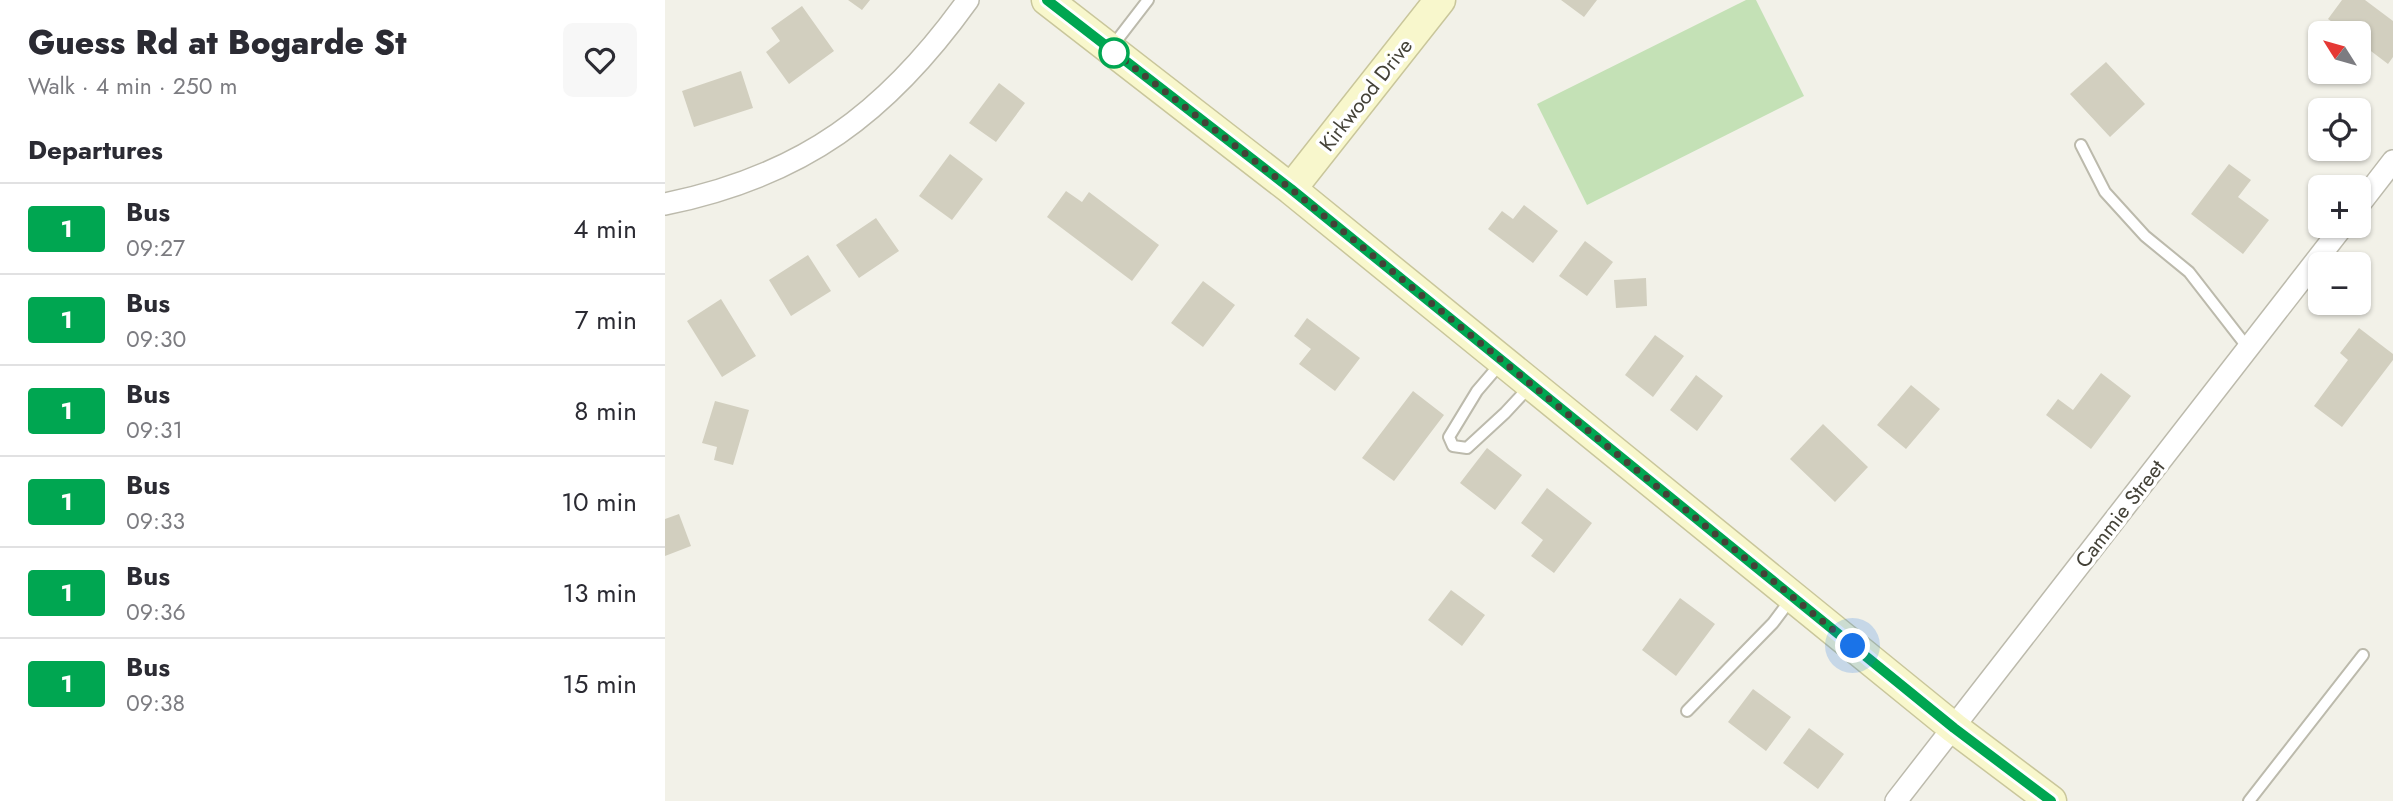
<!DOCTYPE html>
<html lang="en">
<head>
<meta charset="utf-8">
<style>
  body { margin:0; font-family:Jost,sans-serif; background:#f7f7f7; color:#2b2b33; height:100vh; display:flex; flex-direction:column; font-size:26px; white-space:nowrap }
  * { box-sizing:border-box; margin:0 }
  p { font-size:23px; color:#7c7c81 }
  .icon { flex:none; width:38px; height:38px; fill:none; stroke:currentColor; stroke-width:2; stroke-linecap:round; stroke-linejoin:round }
  .map { position:relative; flex:1; overflow:hidden }
  .drawer { display:flex; flex-direction:column; background:#fff; width:665px }
  .drawer>* { flex:none }
  .badge { padding:0 14px; border-radius:5px; font-size:24px; line-height:46px }
  .needle { width:46px; rotate:307deg }
  .tools { position:absolute; left:1643px; top:21px; display:grid; gap:14px }
  .tools a { display:grid; place-items:center; width:63px; height:63px; border-radius:10px; background:#fff; box-shadow:0 2px 5px #0004; font-size:35px }
  .you { position:absolute; width:35px; height:35px; margin:-18px; border:5px solid #fff; border-radius:50%; background:#1a73e8; box-shadow:0 0 0 10px #1a73e833 }
  .map>.badge { position:absolute; translate:-50% -50%; box-shadow:0 0 0 4px #fff }
  h2 { padding:0 28px; font-size:26px; line-height:63px }
  .round { display:grid; place-items:center; flex:none; width:74px; height:74px; border-radius:10px; background:#f7f7f7 }
  .head { display:flex; align-items:center; justify-content:space-between; height:119px; padding:0 28px }
  h1 { font-size:33px; font-weight:800; line-height:52px }
  ul { padding:0; list-style:none }
  li { display:flex; align-items:center; gap:21px; height:91px; padding:0 28px; border-top:2px solid #e1e1e2 }
  li div { flex:1 }
  li b { display:block; font-size:26px }
  li em { font-style:normal }
  li .badge { min-width:77px; font-weight:700; text-align:center }
  main { display:flex; flex:1; min-height:0 }
  .map>svg:first-child { display:block }
  .green { fill:#c4e1b6 }
  .building { fill:#d2cfbf }
  .lines { fill:none; stroke-linecap:round; stroke-linejoin:round }
  .lane-casing { stroke:#bcbaac; stroke-width:14 }
  .street-casing { stroke:#bcbaac; stroke-width:24 }
  .secondary-casing { stroke:#c9c69b; stroke-width:33 }
  .lane { stroke:#fff; stroke-width:10 }
  .street { stroke:#fff; stroke-width:21 }
  .secondary { stroke:#f8f7cc; stroke-width:30 }
  .line-casing { stroke:#fff; stroke-width:16 }
  .line { stroke:#00a651; stroke-width:10 }
  .walk { stroke:#444238; stroke-width:7; stroke-dasharray:0 12.6 }
  .stop-dot { fill:#fff; stroke:#00a651; stroke-width:3.5 }
  .labels { text-anchor:middle; stroke-width:7; stroke-linejoin:round; paint-order:stroke }
  .street-label { font-size:21px; fill:#444238; stroke:#fff }
</style>
</head>
<body>
<main>
<section class="drawer">
<div class="head"><div><h1>Guess Rd at Bogarde St</h1><p>Walk · 4 min · 250 m</p></div><a class="round"><svg class="icon" aria-label="heart" viewBox="0 0 24 24"><path d="M12 20l-8-8c-3-5 5-10 8-4 3-6 11-1 8 4z"/></svg></a></div>
<h2>Departures</h2>
<ul>
<li><span class="badge" style="background:#00a651;color:#fff">1</span><div><b>Bus</b><p>09:27</p></div><em>4 min</em></li>
<li><span class="badge" style="background:#00a651;color:#fff">1</span><div><b>Bus</b><p>09:30</p></div><em>7 min</em></li>
<li><span class="badge" style="background:#00a651;color:#fff">1</span><div><b>Bus</b><p>09:31</p></div><em>8 min</em></li>
<li><span class="badge" style="background:#00a651;color:#fff">1</span><div><b>Bus</b><p>09:33</p></div><em>10 min</em></li>
<li><span class="badge" style="background:#00a651;color:#fff">1</span><div><b>Bus</b><p>09:36</p></div><em>13 min</em></li>
<li><span class="badge" style="background:#00a651;color:#fff">1</span><div><b>Bus</b><p>09:38</p></div><em>15 min</em></li>
</ul>
</section>
<div class="map">
<svg width="1728" height="801" viewBox="0 0 1728 801">
  <rect width="100%" height="100%" fill="#f2f1e8"/>
  <path class="green" d="M1081,0h10l48,96 -217,109 -50,-101z"/>
  <path class="building" d="M183,0h22l-8,10z
    M896,0h36l-13,17z
    M1677,0h23l28,21v36l-5,7 -29,-22v-9h-11l-20,-14z
    M137,6l32,45 -45,33 -23,-32 14,-11 -9,-13z
    M1441,62l39,42 -35,33 -40,-43z
    M76,71l12,37 -59,19 -12,-36z
    M334,83l26,20 -29,39 -27,-19z
    M285,154l33,25 -31,41 -33,-24z
    M1564,164l22,16 -13,17 31,23 -26,34 -52,-40z
    M401,191l16,11 7,-10 70,53 -27,36 -85,-64z
    M859,205l34,26 -25,32 -45,-34 14,-18 11,8z
    M211,218l23,33 -40,27 -23,-33z
    M920,241l28,21 -26,34 -28,-20z
    M143,255l23,36 -40,25 -22,-36z
    M981,278l1,28 -31,2 -2,-28z
    M538,281l32,24 -32,42 -32,-24z
    M56,299l35,57 -34,21 -35,-56z
    M642,318l53,40 -25,33 -36,-27 12,-15 -17,-13z
    M1694,328l34,26v6l-51,67 -28,-21 34,-46 -8,-7z
    M990,335l29,21 -31,41 -28,-22z
    M1436,373l30,23 -40,53 -45,-34 12,-16 15,11z
    M1031,375l27,21 -26,35 -27,-21z
    M1246,385l29,24 -34,40 -29,-24z
    M748,391l31,24 -50,66 -32,-23z
    M50,401l34,9 -16,55 -19,-5 3,-13 -15,-4z
    M1158,424l45,43 -33,35 -45,-43z
    M822,448l35,27 -27,35 -35,-27z
    M882,488l45,35 -38,50 -23,-17 12,-16 -22,-17z
    M14,514l12,32 -26,10v-37z
    M786,590l34,25 -23,31 -34,-26z
    M1015,598l35,26 -39,52 -34,-26z
    M1088,689l38,28 -25,34 -38,-29z
    M1144,728l35,26 -26,35 -35,-26z"/>
  <g class="lines">
    <g class="lane-casing">
      <path id="lane" d="M446,48l37,-48
        M1416,145l24,47 40,44 44,36 59,76
        M836,363l-24,28 -28,46 4,9 14,2 38,-35 26,-28
        M1022,711l86,-88 18,-24
        M1584,801l114,-146"/>
    </g>
    <g class="street-casing">
      <path id="street" d="M0,204c138,-28 222,-91 303,-204
        M1694,205l34,-44
        M1231,801l447,-575"/>
    </g>
    <g class="secondary-casing">
      <path id="secondary" d="M382,0l244,189 663,539 97,73
        M626,189l149,-189"/>
    </g>
    <use href="#lane" class="lane"/>
    <use href="#street" class="street"/>
    <use href="#secondary" class="secondary"/>
  </g>
  <g class="lines">
    <g class="line-casing">
      <path id="line" d="M382,0l244,189 663,539 97,73"/>
    </g>
    <use href="#line" class="line"/>
    <path class="walk" d="M449,53l-4,-4 181,140 562,457"/>
  </g>
  <circle class="stop-dot" cx="449" cy="53" r="14"/>
  <g class="labels">
    <g class="street-label">
      <text transform="translate(701 95) rotate(-52)" y="7">Kirkwood Drive</text>
      <text transform="translate(1455 514) rotate(-52)" y="7">Cammie Street</text>
    </g>
  </g>
</svg>
<div class="tools">
<a><svg class="needle" viewBox="-14 -14 28 28"><path d="M0-13l5 13h-10z" fill="#e53935"/><path d="M0 13l5-13h-10z" fill="#7c7c81"/></svg></a>
<a><svg class="icon" aria-label="locate" viewBox="0 0 24 24"><circle cx="12" cy="12" r="6"/><path d="M12 2v4M12 18v4M2 12h4M18 12h4"/></svg></a>
<a>+</a>
<a>−</a>
</div>
<div class="you" style="left:1188px;top:646px"></div>
</div>
</main>
</body>
</html>
